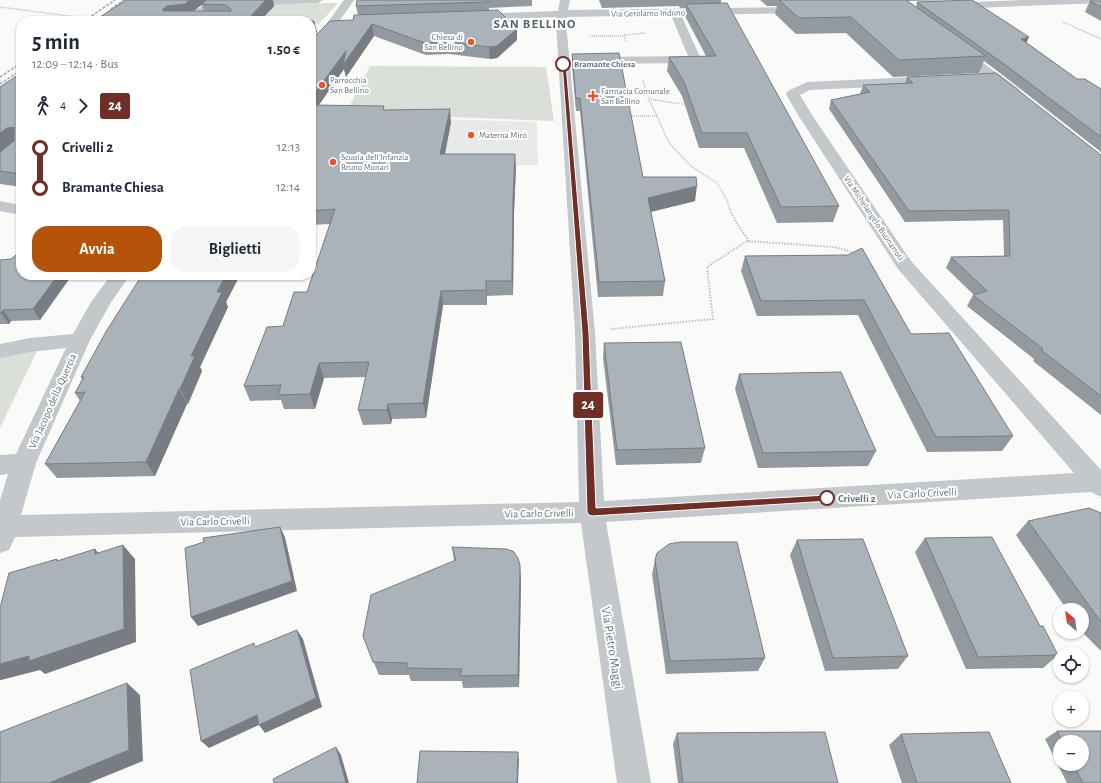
<!DOCTYPE html>
<html lang="it">
<head>
<meta charset="utf-8">
<style>
  body { margin:0; font-family:"Alegreya Sans",sans-serif; background:#f6f6f7; color:#1f2937; height:100vh; display:flex; flex-direction:column; font-size:15px; white-space:nowrap }
  * { box-sizing:border-box; margin:0 }
  p { font-size:13px; color:#747a83 }
  .icon { flex:none; width:22px; height:22px; fill:none; stroke:currentColor; stroke-width:2; stroke-linecap:round; stroke-linejoin:round }
  .map { position:relative; flex:1; overflow:hidden }
  .sheet { position:absolute; left:16px; top:16px; width:300px; height:264px; display:flex; flex-direction:column; background:#fff; border-radius:16px; box-shadow:0 1px 3px #0004 }
  .sheet>* { flex:none }
  .badge { padding:0 8px; border-radius:3px; font-size:14px; line-height:26px }
  .needle { width:26px; rotate:331deg }
  .tools { position:absolute; left:1053px; top:603px; display:grid; gap:8px }
  .tools a { display:grid; place-items:center; width:36px; height:36px; border-radius:50%; background:#fff; box-shadow:0 1px 3px #0004; font-size:20px }
  .map>.badge { position:absolute; translate:-50% -50%; box-shadow:0 0 0 2px #fff }
  .legs { display:flex; align-items:center; gap:6px; height:44px; padding:0 16px; font-size:13px }
  .legs p { margin-inline-start:auto }
  .overview { display:flex; align-items:center; justify-content:space-between; height:68px; padding:0 16px }
  h1 { font-size:22px; font-weight:700; line-height:30px }
  .action { display:flex; gap:8px; margin-top:auto; padding:8px 16px }
  .action a { flex:1; height:46px; border-radius:16px; background:#b45309; color:#fff; font-size:16px; font-weight:700; line-height:46px; text-align:center }
  .action a+a { background:#f6f6f7; color:#1f2937 }
  ul { padding:0 16px; list-style:none }
  li { display:flex; align-items:center; gap:14px; height:40px; font-size:15px }
  li i { display:grid; place-items:center; width:6px; height:100%; margin:0 5px; background:currentColor }
  li i::after { content:''; width:10px; height:10px; margin:-5px; border:3px solid; border-radius:50%; background:#fff }
  li p { margin-inline-start:auto }
  li:first-child i { background:linear-gradient(#0000 50%,currentColor 0) }
  li:last-child i { background:linear-gradient(currentColor 50%,#0000 0) }
  .map>svg:first-child { display:block }
  .built { fill:#e8e9e9 }
  .green { fill:#dadfd7 }
  .lines { fill:none; stroke-linecap:round; stroke-linejoin:round }
  .path-far1 { stroke:#bbbfc2; stroke-width:1.5; stroke-dasharray:1 1; stroke-linecap:butt }
  .path { stroke:#bbbfc2; stroke-width:2; stroke-dasharray:1.5 1.5; stroke-linecap:butt }
  .street { fill:#c3c8cc; fill-rule:evenodd }
  .rail { stroke:#a2aab0; stroke-width:1.5; stroke-dasharray:3 1.5; stroke-linecap:butt }
  .wall { fill:#929a9f; fill-rule:evenodd }
  .shaded-wall { fill:#777d82 }
  .building { fill:#aab3b9; stroke:#777d82 }
  .line-1 { fill:#6f2f26; stroke:#fff }
  .poi-dot { fill:#e4572e; stroke:#fff; stroke-width:1.5 }
  .stop-1-dot { fill:#fff; stroke:#6f2f26; stroke-width:2 }
  .labels { text-anchor:middle; stroke-width:4; stroke-linejoin:round; paint-order:stroke }
  .far-street-label { font-size:9px; fill:#657683; stroke:#fff }
  .far-poi-label { font-size:9px; fill:#657683; stroke:#fff; text-anchor:start }
  .far-stop-label { font-size:9px; font-weight:bold; fill:#657683; stroke:#fff; text-anchor:start }
  .street-label { font-size:11px; fill:#657683; stroke:#fff }
  .stop-label { font-size:11px; font-weight:bold; fill:#657683; stroke:#fff; text-anchor:start }
  .far-district-label { font-size:13px; font-weight:bold; letter-spacing:1px; fill:#57646e; stroke:#fff }
  .near-street-label { font-size:13px; fill:#657683; stroke:#fff }
</style>
</head>
<body>
<div class="map">
<svg width="1101" height="783" viewBox="0 0 1101 783">
  <rect width="100%" height="100%" fill="#fafaf8"/>
  <path class="built" d="M410,118l127,4 1,43 -142,1z"/>
  <path class="green" d="M338,3l-19,21h-8v-3h-43l-57,-10 50,-7z
    M370,66l176,1 8,54 -208,-8z
    M38,349l-38,79v-71z"/>
  <g class="lines">
    <path class="path-far1" d="M0,7l77,10
      M1063,22l38,17
      M624,35l22,-2
      M590,36h34l2,5
      M643,80l6,19 39,6
      M628,116h29l-8,-16
      M657,116l12,27 22,23 26,17 10,17 3,10"/>
    <path class="path" d="M730,209c4,12 13,22 20,34
      M611,329l102,-10 -6,-52 40,-26 87,6 21,6"/>
    <path class="street" d="M222,0h101l-5,3 -95,3 -12,2 -9,8 27,2 5,3h-42l-2,-5c8,-11 20,-13 32,-16z
      M344,0h10l-21,30 -18,19 -4,2v-11l14,-14z
      M560,0h10l-2,10 237,-3 5,3 -5,3 -124,2 20,44 -2,3 -4,1 -108,1 -2,-3 2,-3 4,-1 97,-1 -17,-41 -104,2 -1,6 29,310 9,168 470,-28 -176,-204 -100,-154 -12,-21 2,-3 19,-9 129,-6 4,1 2,3 -2,3 -4,1 -126,6 -10,5 12,20 99,146 190,209v27l-10,-5 -485,30 45,261h-34l-36,-260 -566,14 -6,13 -9,3v-53l8,-26 -8,1v-20l16,-1 50,-106 -36,4 -30,6v-14l30,-6 43,-4 18,-32 20,-27h19l-20,29 -20,36 -54,123 -15,52 558,-13 -4,-169 -19,-310 1,-6 -82,3 -5,-3 5,-3 83,-3z
      M1022,0h79v3l-152,6 -5,-3 5,-3z
      M957,45l4,2 58,42 2,3 -2,3h-10l-56,-44 -2,-2 2,-2z
      M0,201l21,4v10l-21,-4z"/>
    <path class="rail" d="M111,9l13,-9
      M84,21l31,-21
      M0,77l21,-14
      M0,84l21,-14"/>
  </g>
  <path class="wall" d="M126,0l148,6 -12,13 52,2 3,11 -223,-11zM202,5l2,6h-10l6,-5z
    M357,0h175v6l-43,2v2l28,19v11l-20,18 -7,1 -41,-5 -23,1 -52,-19 -28,41 -2,-8 -25,36 66,5 66,12 -6,32 71,13 -2,45 -1,83 -26,1v9h-44l-17,113 -34,1 -1,5 -28,1 -5,-15 8,-33 -42,1 -9,31h-31l-3,-9 -31,1 -6,-15 39,-60 24,-34 23,-68 -19,1v-186l42,-19 5,-5 -2,-9z
    M599,0h122v3l118,203 -6,16 -56,1 -33,-75h-45l-17,-52 -15,-25 2,-14 37,-1 -21,-40 1,-8h-6l-1,-2 -77,2z
    M760,0h194l-46,1 8,6 1,-5 109,40 51,37 24,10v63l-101,-79 -16,-12 -5,12 -86,4 -47,-44 -50,1 -21,-20 2,-8h-10z
    M1090,1h11v20l-16,-9z
    M572,54l71,123 52,24 -44,11 14,69 -2,15 -65,1 -18,-186h-4l-4,-45z
    M21,73v114l-21,-3v-97z
    M907,77l194,78v260l-68,-54 1,-2 -67,-53 6,-11h1l-28,-27 5,-11 53,-1 -1,-36 -98,2 -76,-113 2,-9 29,-6 3,-9 42,-2z
    M848,255l63,79 102,102 -11,15 -75,1 -69,-137 -101,1 -16,-45 4,-15z
    M0,260l21,15h51l-32,45 -29,1 -2,3h-9z
    M142,275h98l-14,27 2,5 -28,60 2,4 -14,33h-1l-32,72 -98,2 -12,-14 35,-63 -5,-8 7,-14 -1,-2z
    M604,343l101,105 -4,15 -85,2 -13,-107z
    M739,374l137,77 -8,15 -110,2 -23,-79z
    M1101,513v138l-19,-19v-22h-15l-51,-75 12,-14z
    M925,538l115,88 18,29 -15,13 -77,1 -51,-117z
    M797,540l111,116 -10,13 -73,2 -35,-116z
    M452,547l69,32 -2,108 -56,1 -1,-7h-51l-2,-6h-30l-16,-39 91,-75z
    M655,560l110,98 -7,13 -92,3 -14,-100z
    M1057,731h44v52h-34l-22,-44zM1060,742h22v22h-22z
    M677,733l161,50h-160l-5,-39z
    M901,734l110,49h-109l-13,-38z"/>
  <path class="shaded-wall" d="M190,0h27l-15,4v1l-2,1 -11,9 -26,-4v-2l4,-3z
    M266,0h7l1,6 -14,15 -12,-2z
    M314,21l3,11 -6,6v-14z
    M372,24l2,12 -28,41 -2,-8 -33,47v-18l35,-47z
    M517,29v11l-20,18 -7,1 -1,-12z
    M1029,37l-4,9 -4,-7z
    M450,109l1,13 -9,46 -2,-14z
    M14,127l7,11 -21,15v-20l7,-5z
    M515,154l1,13 -2,45 -1,83 -1,-14 1,-83z
    M697,186l-2,15 -49,12 2,-15z
    M58,275h14l-32,45 -7,-11z
    M226,275h14l-14,27 2,5 -28,60 2,4 -14,33 -8,-15 11,-33 26,-64z
    M486,281l1,15v9l-1,-15z
    M441,291l2,14 -17,113 -3,-15z
    M3,310l8,11 -2,3 -8,-11z
    M319,363l5,15 -9,31 -5,-15z
    M179,389l8,15 -32,72 -9,-14z
    M388,404l4,15 -1,5 -4,-14z
    M280,527l5,10 12,54 -99,35 -7,-9z
    M123,545l12,14 1,83 -91,32 -5,-4 -39,10h-1v-16z
    M95,549l12,14 -12,-9z
    M520,565l1,14 -2,108 -1,-12z
    M297,630l6,9 19,68 -57,26 -6,-8z
    M127,683l13,12 3,66 -54,22h-40z
    M257,715l6,8 -54,25 -8,-7z
    M336,747l5,8 8,28h-3z
    M518,752l1,8 -1,23h-1z"/>
  <path class="building" d="M126,0h64l-5,4 -18,2 -4,3v2h68v-2l-5,-4 -24,-1 4,-4h60l-18,19 66,2 -3,3v-3h-217z
    M357,0h130l2,2 -133,4z
    M779,0h127l80,56 -87,4 -48,-43 -52,1z
    M972,0l57,37 -8,2 56,40h8l16,10v48l-97,-73 -87,-62z
    M1090,1h11v6z
    M727,3l112,203 -58,1 -34,-74h-45l-18,-51 -15,-25 47,-1 -30,-52z
    M498,10l19,19 -20,17 -8,1 -41,-5 -23,1 -53,-19 -29,41 3,-14 -35,47v-59l2,-1 17,-17 23,-1 1,-5z
    M619,53l24,124h53l1,9 -49,12 17,83 -66,1 -19,-184h-4l-4,-44z
    M21,73v101l-21,-3v-19l14,-11v-14l-7,1 -7,5v-46z
    M996,73l105,82v241l-60,-46 2,-1 -70,-54 14,-4 -36,-34 59,-1 -1,-46 -100,1 -78,-111 39,-8 -7,-7 50,-2 -6,-6z
    M311,105l73,1 -1,4 67,-1 -10,45h75l-2,44 -1,83h-26v9l-45,1 -18,112 -35,1 -1,6h-29l11,-48 -50,1 -9,31 -32,1 3,-10 -37,1 23,-59 16,-1 11,-34h13l28,-83 -24,2z
    M862,248l49,86 38,-1 64,103 -77,1 -72,-137 -103,1 -16,-45 103,-1z
    M21,251v24h37l-25,34 -30,1 -2,3h-1v-53l11,-1z
    M142,275h84l-9,17h5l-31,64h4l-15,33h-1l-33,73 -101,2 40,-72 -10,1 9,-16h-3l26,-47z
    M681,342l24,106 -88,2 -13,-107z
    M841,372l35,79 -113,2 -24,-79z
    M1089,508l12,5v109l-73,-101z
    M280,527l12,54 -101,36 -6,-69 19,-6 -1,-4z
    M992,537l48,89h3l15,29 -80,2 -53,-119z
    M863,539l45,117 -75,2 -36,-118z
    M680,542h57l28,116 -95,3 -15,-101 2,-7 12,-9z
    M123,545l1,84 -95,32v-5l-29,8v-56l9,-35 48,-14v2l38,-12v5z
    M452,547l54,2 7,2 5,7 2,7 -2,110 -58,1 2,-7 -55,-1v-5l-34,-1 -10,-26 8,-41 85,-35z
    M297,630l19,68 -57,27 -2,-10 -56,26 -11,-71 64,-27 1,4z
    M127,683l2,67 -80,33h-49v-51z
    M1057,731h44v52h-18l-10,-19h9v-22h-20z
    M825,732l13,51h-155l-6,-50z
    M989,732l22,51h-94l-16,-49z
    M336,747l10,36h-72l-1,-4z
    M420,751l98,1 -1,31h-100z"/>
  <path class="line-1" d="M562,63l4,1 23,269 7,175 231,-13 3,1 2,2 -2,3 -238,15 -3,-1 -2,-3 -5,-179z"/>
  <g class="poi-dot">
    <circle cx="471" cy="42" r="4"/>
    <circle cx="322" cy="85" r="4"/>
    <path d="M591 90h4v4h4v4h-4v4h-4v-4h-4v-4h4z"/>
    <circle cx="471" cy="135" r="4"/>
    <circle cx="333" cy="162" r="4"/>
  </g>
  <g class="stop-1-dot">
    <circle cx="563" cy="64" r="7"/>
    <circle cx="827" cy="498" r="7"/>
  </g>
  <g class="labels">
    <g class="far-street-label">
      <text transform="translate(648 13) rotate(-1)" y="3">Via Gerolamo Induno</text>
      <text transform="translate(874 218) rotate(56)" y="3">Via Michelangelo Buonarroti</text>
    </g>
    <g class="far-poi-label">
      <text x="463" y="40" text-anchor="end">Chiesa di<tspan x="463" dy="10">San Bellino</tspan></text>
      <text x="330" y="83">Parrocchia<tspan x="330" dy="10">San Bellino</tspan></text>
      <text x="601" y="94">Farmacia Comunale<tspan x="601" dy="10">San Bellino</tspan></text>
      <text x="479" y="138">Materna Mirò</text>
      <text x="341" y="160">Scuola dell'Infanzia<tspan x="341" dy="10">Bruno Munari</tspan></text>
    </g>
    <g class="far-stop-label">
      <text x="574" y="67">Bramante Chiesa</text>
    </g>
    <g class="street-label">
      <text transform="translate(52 401) rotate(-66)" y="4">Via Jacopo della Quercia</text>
      <text transform="translate(922 493) rotate(-3)" y="4">Via Carlo Crivelli</text>
      <text transform="translate(539 513) rotate(-1)" y="4">Via Carlo Crivelli</text>
      <text transform="translate(215 521) rotate(-1)" y="4">Via Carlo Crivelli</text>
    </g>
    <g class="stop-label">
      <text x="838" y="502">Crivelli 2</text>
    </g>
    <g class="far-district-label">
      <text x="535" y="28">SAN BELLINO</text>
    </g>
    <g class="near-street-label">
      <text transform="translate(613 648) rotate(81)" y="5">Via Pietro Maggi</text>
    </g>
  </g>
</svg>
<div class="tools">
<a><svg class="needle" viewBox="-14 -14 28 28"><path d="M0-13l5 13h-10z" fill="#e53935"/><path d="M0 13l5-13h-10z" fill="#747a83"/></svg></a>
<a><svg class="icon" aria-label="locate" viewBox="0 0 24 24"><circle cx="12" cy="12" r="6"/><path d="M12 2v4M12 18v4M2 12h4M18 12h4"/></svg></a>
<a>+</a>
<a>−</a>
</div>
<b class="badge" style="left:588px;top:405px;background:#6f2f26;color:#fff">24</b>
<section class="sheet">
<div class="overview"><div><h1>5 min</h1><p>12:09 – 12:14 · Bus</p></div><b>1.50 €</b></div>
<div class="legs"><svg class="icon" aria-label="walk" viewBox="0 0 24 24"><circle cx="13" cy="4" r="2"/><path d="M13 8l-2 6 4 7M11 14l-3 7M7 12l3-4h3l4 4"/></svg>4<svg class="icon" aria-label="forward" viewBox="0 0 24 24"><path d="M9 5l7 7-7 7"/></svg><b class="badge" style="background:#6f2f26;color:#fff">24</b></div>
<ul>
<li><i style="color:#6f2f26"></i><b>Crivelli 2</b><p>12:13</p></li>
<li><i style="color:#6f2f26"></i><b>Bramante Chiesa</b><p>12:14</p></li>
</ul>
<div class="action"><a>Avvia</a><a>Biglietti</a></div>
</section>
</div>
</body>
</html>
